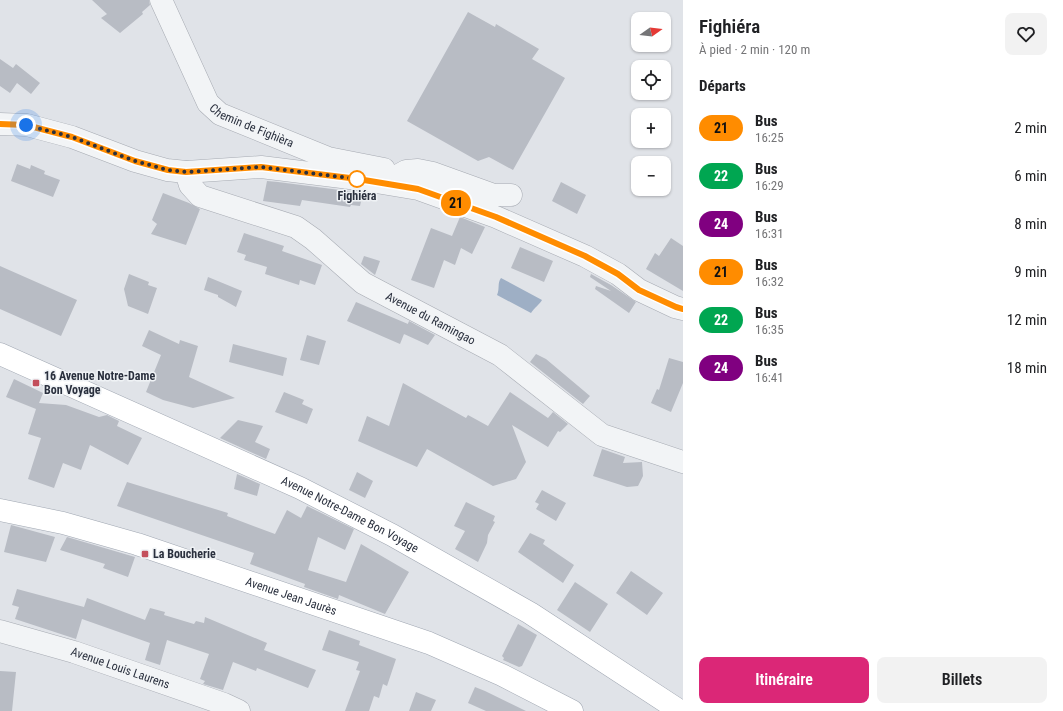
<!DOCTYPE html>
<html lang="fr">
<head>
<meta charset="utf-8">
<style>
  body { margin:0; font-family:"Roboto Condensed",sans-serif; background:#f2f2f2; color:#202124; height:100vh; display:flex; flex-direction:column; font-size:15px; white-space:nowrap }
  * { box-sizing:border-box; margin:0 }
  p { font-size:13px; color:#757577 }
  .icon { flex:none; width:22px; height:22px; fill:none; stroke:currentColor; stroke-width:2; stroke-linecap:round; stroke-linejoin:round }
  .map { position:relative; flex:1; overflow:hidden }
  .drawer { display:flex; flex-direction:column; background:#fff; width:380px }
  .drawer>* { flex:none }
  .badge { padding:0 8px; border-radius:13px; font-size:14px; line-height:26px }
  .needle { width:26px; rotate:76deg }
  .fabs { position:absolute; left:631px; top:12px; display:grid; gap:8px }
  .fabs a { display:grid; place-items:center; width:40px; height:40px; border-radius:8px; background:#fff; box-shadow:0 1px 3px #0004; font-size:20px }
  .you { position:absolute; width:20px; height:20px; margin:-10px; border:3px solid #fff; border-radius:50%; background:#1a73e8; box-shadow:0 0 0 6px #1a73e833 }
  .map>.badge { position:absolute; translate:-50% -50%; box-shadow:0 0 0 2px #fff }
  h2 { padding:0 16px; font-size:15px; line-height:36px }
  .round { display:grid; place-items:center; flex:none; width:42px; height:42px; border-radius:8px; background:#f2f2f2 }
  .head { display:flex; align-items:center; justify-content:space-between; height:68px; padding:0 16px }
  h1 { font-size:19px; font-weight:600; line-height:30px }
  .button { display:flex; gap:8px; margin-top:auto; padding:8px 16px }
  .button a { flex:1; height:46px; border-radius:8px; background:#db2777; color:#fff; font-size:16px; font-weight:600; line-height:46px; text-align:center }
  .button a+a { background:#f2f2f2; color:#202124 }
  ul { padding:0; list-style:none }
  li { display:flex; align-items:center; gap:12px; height:48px; padding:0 16px }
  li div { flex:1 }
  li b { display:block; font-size:15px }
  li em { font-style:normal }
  li .badge { min-width:44px; font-weight:700; text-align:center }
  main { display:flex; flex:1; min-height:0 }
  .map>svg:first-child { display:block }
  .water { fill:#9eafc5 }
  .building { fill:#b8bcc4 }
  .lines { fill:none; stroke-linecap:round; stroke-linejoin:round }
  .minor-casing { stroke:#a6aab2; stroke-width:23 }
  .major-casing { stroke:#a0a7b2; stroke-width:23 }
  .minor { stroke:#f2f4f6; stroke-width:22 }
  .major { stroke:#fff; stroke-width:22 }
  .line-casing { stroke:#fff; stroke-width:9 }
  .line { stroke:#ff8c00; stroke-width:6 }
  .walk { stroke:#2a303e; stroke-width:4; stroke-dasharray:0 7.2 }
  .stop-dot { fill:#fff; stroke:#ff8c00; stroke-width:2 }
  .poi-dot { fill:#c34f5c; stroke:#eff2f5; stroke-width:1.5 }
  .labels { text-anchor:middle; stroke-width:3; stroke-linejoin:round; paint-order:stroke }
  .street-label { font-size:12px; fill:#2a303e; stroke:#eff2f5 }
  .stop-label { font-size:12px; font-weight:bold; fill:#2a303e; stroke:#eff2f5 }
  .poi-label { font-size:12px; font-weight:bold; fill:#2a303e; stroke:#eff2f5; text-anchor:start }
</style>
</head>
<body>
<main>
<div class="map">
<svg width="683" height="711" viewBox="0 0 683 711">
  <rect width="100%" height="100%" fill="#e0e3e8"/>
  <path class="water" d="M501,278l41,22c-2,4 -8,8 -11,13l-34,-18c3,-6 0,-12 4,-17z"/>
  <path class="building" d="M92,0h57l1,5 -8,7 1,2 -23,19 -19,-15 6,-4z
    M468,12l27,15 1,-3 43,25 -7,10 33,19 -52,92 -24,-13 -11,4 -71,-40z
    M0,59l13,9 3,-4 24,19 -9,11 -14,-11 -7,10 -10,-7z
    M17,164l13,5 1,-4 14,6 -1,3 16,6 -7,17 -42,-16z
    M267,181l11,1 85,11 -3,13 -9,-1 -1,2 -48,-7 -2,6 -37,-5z
    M561,182l25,13 -9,19 -25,-13z
    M163,193l26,10 11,6 -14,36 -35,-11 6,-10 -5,-4z
    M460,217l25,10 -13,27 -11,-6 -6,17 -11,-5 -10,28 -23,-8 20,-52 21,8z
    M244,233l40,13 -2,5 40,14 -7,20 -15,-5 -1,5 -34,-11 2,-7 -23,-7 2,-5 -9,-3z
    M671,238l12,8v45l-37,-22 9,-16 4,3z
    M520,247l33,14 -9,21 -33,-14z
    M364,256l16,5 -5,14 -14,-11z
    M0,266l77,34 -16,36 -61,-27z
    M129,274l20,8 -1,3 9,3 -9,26 -20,-8 -4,-17z
    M591,274l20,11 25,17 -7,11 -34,-24 1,-3 15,5 -21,-14z
    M208,277l34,14 -6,16 -18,-10v-2l-14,-5z
    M356,302l52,22 -8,20 -53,-23z
    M409,321l26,14 -7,10 -24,-11z
    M149,330l30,14 1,-4 18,6 -9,31 46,21 -42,10 -30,-8 -17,-8 15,-37 -19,-9z
    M307,335l19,6 -7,24 -19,-5z
    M233,344l54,14 -4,18 -54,-14z
    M536,354l10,5 44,37 -7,8 -53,-42z
    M669,358l14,4v21l-12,29 -20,-9 6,-14 2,1z
    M14,379l29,14 -4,10 27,2 33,12 8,-2 12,6 -2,5 25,12 -14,27 -38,-20 -9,25 -18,-7 -9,25 -26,-9 13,-41 -13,-4 8,-25 -30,-12z
    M403,383l63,35 2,-3 20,11 22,-34 38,26 5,-6 15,12 -8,8 -2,-1 -10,16 -36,-22 14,37 -10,17 -23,7 -66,-37 -10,18 -59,-26 9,-25 22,10z
    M284,392l20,8 -2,4 11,5 -6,15 -32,-12z
    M238,420l25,6 -8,16 15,7 -4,10 -46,-21z
    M602,449l23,8 -2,6 19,-1 1,14 -5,10 -11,1 -34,-11z
    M357,472l16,9 -8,17 -16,-8z
    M237,474l23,10 -3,12 -23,-7z
    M127,482l101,31 -1,3 48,18 12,-24 14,8 6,-12 47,23 -9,21 -27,-13 -10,33 38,12 15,-38 48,28 -24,42 -46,-19 -1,4 -34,-12 1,-3 -55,-20 4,-11 -137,-47z
    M542,490l24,13 -10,18 -20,-12 3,-5 -4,-2z
    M466,502l29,14 -2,5 2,1 -7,13 -1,8 -9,19 -23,-13 10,-18 -11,-5z
    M11,525l44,12 -9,25 -42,-10z
    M530,533l15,7 -2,4 31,21 -11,18 -45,-31z
    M67,537l68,20 -7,20 -25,-9 2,-4 -45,-14z
    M631,571l32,22 -16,22 -31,-22z
    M575,582l33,22 -18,28 -33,-22z
    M17,589l67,18 3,-9 58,22 5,-12 15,4 -1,3 30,9 2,-3 8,2 1,-6 62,26 -3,7 52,20 -8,18 -51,-20 -1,3 -23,-9 -10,28 -20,-6 2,-3 -5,-2 9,-25 -42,-14 -7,25 -15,-5 5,-17 -68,-24 -6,20 -61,-20 4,-12 -7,-2z
    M518,624l19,11 -15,31 -3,1 -16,-7 1,-2 -2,-2z
    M329,630l31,11 -1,4 37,14 -9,27 -4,-2 -4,14 -5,-2 -5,15h-24l15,-40 -4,-1 3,-8 -37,-12z
    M0,671l16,1 -4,39h-12z
    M475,687l10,4 41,20h-40l-18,-8z
    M416,692l20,8 -5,11h-22z"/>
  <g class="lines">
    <g class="minor-casing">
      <g id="minor">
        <path id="s1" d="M161,0l47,103 12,11 108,44 56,11"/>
        <path d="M0,124l27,1 45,12 63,24 32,9 19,2 75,-5 97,12 60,10 78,28 89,39 33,18 21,16 36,17 8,2"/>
        <path id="s2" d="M186,172l4,13 10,11 96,31 17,12 50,44 137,72 102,80 81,27"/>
        <path d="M395,177l11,-6 12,-1 15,3 61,22h17"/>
        <path id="s3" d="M0,631l74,21 150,52 15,7"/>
      </g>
    </g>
    <g class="major-casing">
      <g id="major">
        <path id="s4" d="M0,354l300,134 92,47 138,78 150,98"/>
        <path id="s5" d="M0,510l63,13 74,21 292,99 73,32 70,36"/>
      </g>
    </g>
    <use href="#minor" class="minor"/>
    <use href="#major" class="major"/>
  </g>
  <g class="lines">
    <g class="line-casing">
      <path id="line" d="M0,124l26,1 46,12 63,24 33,9 18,2 75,-5 97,12 60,10 78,28 89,39 33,18 21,16 37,17 7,2"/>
    </g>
    <use href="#line" class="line"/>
    <path class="walk" d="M26,125l46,12 63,24 33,9 18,2 75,-5 96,12"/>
  </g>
  <circle class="stop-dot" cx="357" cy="179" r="8"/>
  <g class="poi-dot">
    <rect x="32" y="379" width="8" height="8" rx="2"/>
    <rect x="141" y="550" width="8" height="8" rx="2"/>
  </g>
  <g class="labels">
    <g class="street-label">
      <text dy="4" stroke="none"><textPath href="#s1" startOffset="163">Chemin de Fighièra</textPath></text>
      <text dy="4" stroke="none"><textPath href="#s2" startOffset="293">Avenue du Ramingao</textPath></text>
      <text dy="4" stroke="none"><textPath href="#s4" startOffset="385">Avenue Notre-Dame Bon Voyage</textPath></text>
      <text dy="4" stroke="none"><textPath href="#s5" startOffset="304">Avenue Jean Jaurès</textPath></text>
      <text dy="4" stroke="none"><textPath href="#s3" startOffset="126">Avenue Louis Laurens</textPath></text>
    </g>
    <g class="stop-label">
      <text x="357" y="200">Fighiéra</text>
    </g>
    <g class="poi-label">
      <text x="44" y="380">16 Avenue Notre-Dame<tspan x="44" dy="14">Bon Voyage</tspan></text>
      <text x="153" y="558">La Boucherie</text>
    </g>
  </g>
</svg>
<div class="fabs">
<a><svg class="needle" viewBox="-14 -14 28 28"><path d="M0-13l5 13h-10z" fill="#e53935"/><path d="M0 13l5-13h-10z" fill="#757577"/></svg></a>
<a><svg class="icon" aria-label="locate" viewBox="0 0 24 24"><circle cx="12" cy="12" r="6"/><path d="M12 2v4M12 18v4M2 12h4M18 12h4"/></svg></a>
<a>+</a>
<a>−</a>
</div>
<div class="you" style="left:26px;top:125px"></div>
<b class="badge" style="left:456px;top:203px;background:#ff8c00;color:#111">21</b>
</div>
<section class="drawer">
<div class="head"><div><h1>Fighiéra</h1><p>À pied · 2 min · 120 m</p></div><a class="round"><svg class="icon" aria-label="heart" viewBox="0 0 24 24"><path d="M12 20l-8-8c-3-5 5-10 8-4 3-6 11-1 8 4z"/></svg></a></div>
<h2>Départs</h2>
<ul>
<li><span class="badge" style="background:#ff8c00;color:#111">21</span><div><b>Bus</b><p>16:25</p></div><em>2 min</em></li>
<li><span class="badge" style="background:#00a651;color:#fff">22</span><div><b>Bus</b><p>16:29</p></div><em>6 min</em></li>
<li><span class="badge" style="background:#800080;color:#fff">24</span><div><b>Bus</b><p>16:31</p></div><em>8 min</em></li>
<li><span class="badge" style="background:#ff8c00;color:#111">21</span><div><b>Bus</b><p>16:32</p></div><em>9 min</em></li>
<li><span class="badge" style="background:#00a651;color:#fff">22</span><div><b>Bus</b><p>16:35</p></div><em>12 min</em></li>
<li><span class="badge" style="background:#800080;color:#fff">24</span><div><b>Bus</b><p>16:41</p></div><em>18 min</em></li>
</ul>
<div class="button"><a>Itinéraire</a><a>Billets</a></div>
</section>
</main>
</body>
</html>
